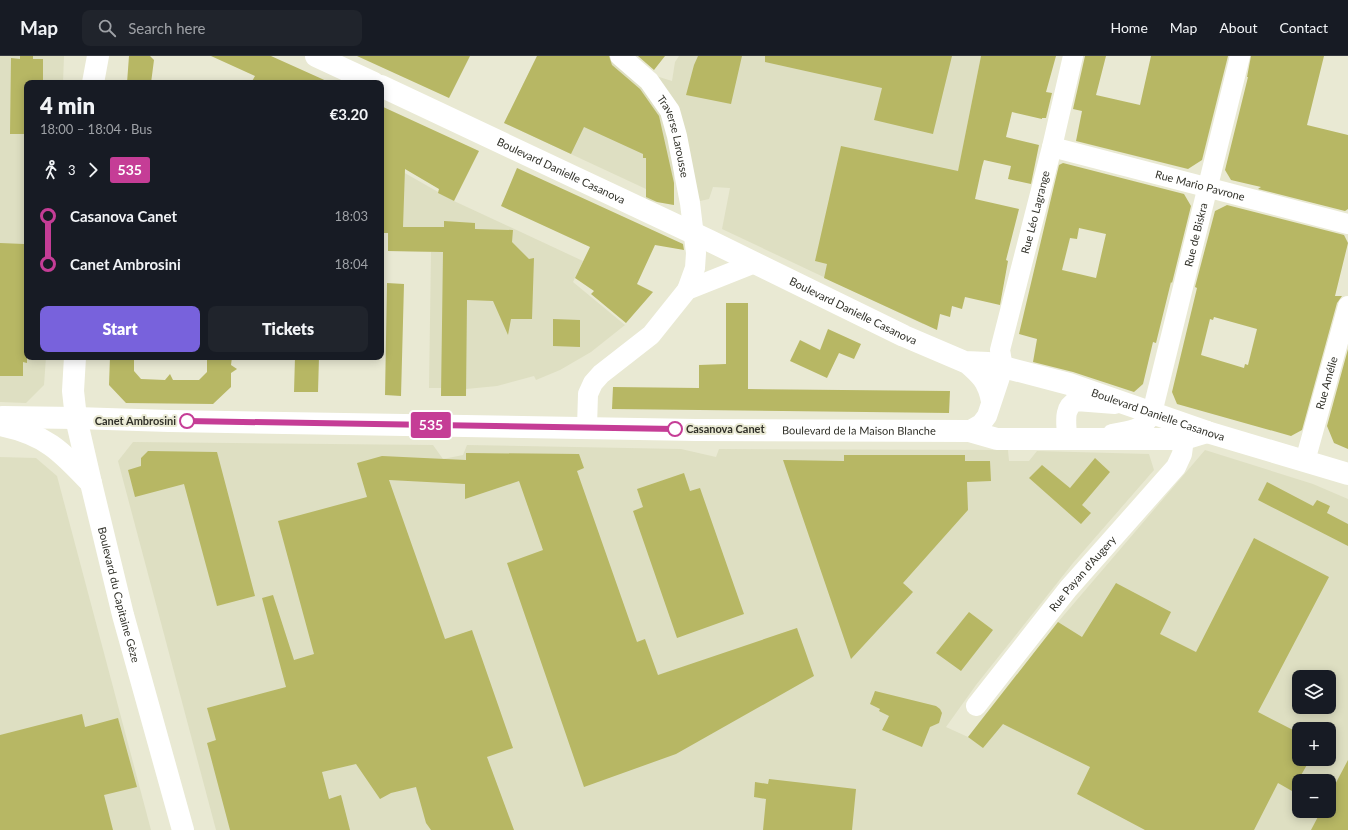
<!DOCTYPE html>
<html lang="en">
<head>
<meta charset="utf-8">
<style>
  body { margin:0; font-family:Lato,sans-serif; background:#20242c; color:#f1f3f6; height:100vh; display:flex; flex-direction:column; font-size:15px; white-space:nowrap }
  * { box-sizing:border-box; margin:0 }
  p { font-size:13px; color:#9ea1a6 }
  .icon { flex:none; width:22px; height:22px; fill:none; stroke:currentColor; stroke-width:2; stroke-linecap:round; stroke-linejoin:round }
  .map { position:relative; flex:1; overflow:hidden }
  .drawer { position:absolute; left:24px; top:24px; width:360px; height:280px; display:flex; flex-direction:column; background:#171b24; border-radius:8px; box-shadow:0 2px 10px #0003 }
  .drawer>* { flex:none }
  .badge { padding:0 8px; border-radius:3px; font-size:14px; line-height:26px }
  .fabs { position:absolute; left:1292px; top:614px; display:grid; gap:8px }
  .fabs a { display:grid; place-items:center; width:44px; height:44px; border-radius:8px; background:#171b24; box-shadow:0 2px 10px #0003; font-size:20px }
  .map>.badge { position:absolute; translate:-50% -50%; box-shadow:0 0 0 2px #fff }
  .legs { display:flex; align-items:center; gap:6px; height:44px; padding:0 16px; font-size:13px }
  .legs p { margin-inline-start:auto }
  .overview { display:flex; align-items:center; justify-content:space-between; height:68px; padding:0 16px }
  h1 { font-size:22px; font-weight:800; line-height:30px }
  .action { display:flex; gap:8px; margin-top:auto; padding:8px 16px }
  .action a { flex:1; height:46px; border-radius:8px; background:#7862dc; color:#fff; font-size:16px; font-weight:800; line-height:46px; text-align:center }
  .action a+a { background:#20242c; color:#f1f3f6 }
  ul { padding:0 16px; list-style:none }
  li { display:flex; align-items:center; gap:14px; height:48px; font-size:15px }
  li i { display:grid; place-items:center; width:6px; height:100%; margin:0 5px; background:currentColor }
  li i::after { content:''; width:10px; height:10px; margin:-5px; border:3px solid; border-radius:50%; background:#171b24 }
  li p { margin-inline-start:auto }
  li:first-child i { background:linear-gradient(#0000 50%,currentColor 0) }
  li:last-child i { background:linear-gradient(currentColor 50%,#0000 0) }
  header { display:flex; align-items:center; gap:24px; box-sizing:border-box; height:56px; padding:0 20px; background:#171b24; border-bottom:1px solid #363941 }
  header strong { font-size:19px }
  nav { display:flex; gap:22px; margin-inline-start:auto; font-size:14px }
  .search { width:280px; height:36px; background:#20242c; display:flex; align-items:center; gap:10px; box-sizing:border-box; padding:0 14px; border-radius:8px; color:#9ea1a6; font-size:15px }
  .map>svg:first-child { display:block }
  .built { fill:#dedfc2; fill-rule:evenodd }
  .building { fill:#b7b764; fill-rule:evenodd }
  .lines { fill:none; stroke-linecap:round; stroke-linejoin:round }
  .minor { stroke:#fff; stroke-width:20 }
  .tertiary { stroke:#fff; stroke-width:22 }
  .primary { stroke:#fff; stroke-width:22 }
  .line-1-casing { stroke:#fff; stroke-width:9 }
  .line-1 { stroke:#c53d96; stroke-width:6 }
  .stop-1-dot { fill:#fff; stroke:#c53d96; stroke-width:2 }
  .labels { text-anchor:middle; stroke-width:4; stroke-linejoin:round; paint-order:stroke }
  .street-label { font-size:11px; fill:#313129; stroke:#e9e9d3 }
  .stop-label { font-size:11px; font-weight:bold; fill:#313129; stroke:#e9e9d3; text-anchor:end }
</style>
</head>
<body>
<header>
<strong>Map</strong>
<div class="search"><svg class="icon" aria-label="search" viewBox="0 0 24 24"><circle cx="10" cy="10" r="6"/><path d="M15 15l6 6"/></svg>Search here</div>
<nav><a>Home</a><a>Map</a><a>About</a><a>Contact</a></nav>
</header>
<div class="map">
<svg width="1348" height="774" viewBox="0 0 1348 774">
  <rect width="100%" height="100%" fill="#e9e9d3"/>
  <path class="built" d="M0,0h64l-1,27h-36v274h19l-2,28 -18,18 -26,-1z
    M537,0h74l37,33 17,32 9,49v35l-28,-5v-11l-142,-66z
    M679,0h302l-23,116 -35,152 -201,-95 8,-41 -17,-1 -4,12 -9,2 -44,-125 16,5 3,-19z
    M403,116l51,29 129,60 -10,21 52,43 -34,27 -31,18 -24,10 -2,-4 -37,10 -31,3v7h-25v-8h-12l2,-136 -43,-1v-18h-7z
    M133,386l300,3 10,14 20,-4 4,-10 214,4 35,8 3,-8 289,1 1,11h20l8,-10 112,3 5,16 -81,93 -97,122 -30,42 22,10 90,-115 147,-172 108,34 35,15v331h-1132l-98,-369zM1299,621h30v30h-30zM1299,673h30v30h-30zM1299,725h30v30h-30z
    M0,401l36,1 21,18 94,354h-151z"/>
  <path class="building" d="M20,0h13v3h10v24h-16v51h-17l1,-76 9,1z
    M129,0h21l4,4 -3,23h-24z
    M211,0h60l60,27h-80l4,-7z
    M357,0h113l-21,42z
    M537,0h72l3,9 28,24 19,27 15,67v22l-17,-3 -11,-5v-39h-3v-4l-59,-27 -13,27 -67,-31z
    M638,0h27l-11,14z
    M698,0h44l-11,48 -45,-9 8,-30z
    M765,0h187l-19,78 -59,-14 8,-32 -117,-26z
    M981,0h75l-10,36 6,1 -6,25h-4v1l-30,-7 -6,25 33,8 -8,39 -23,-5 3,-13 -27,-6 -2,7 -7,32 44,10 -13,51 2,1 -8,44 -35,-8 -3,12 -10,-3 -2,11 -10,-3 -3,16 -113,-52 3,-14 -12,-3 26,-115 117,25z
    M1085,0h21l-10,39 44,10 11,-49h77l-26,104 -14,9 -112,-28 6,-30 -9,-2z
    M1251,0h73l-17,69 41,10v74l-3,2 -87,-22 3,-2 -30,-7 -6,-10 23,-93h-1z
    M381,50l98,45 -25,50 -16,-8 1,-4 -34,-20 -2,58h41v-6l31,2v6l38,1 -1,12 17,17 5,-1 -2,61h-21l-3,16 -15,-34 -26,-1 -1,96h-25l2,-144 -55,-1v-18h-7z
    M1063,107l121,31 7,12 -19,77 -1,-1 -15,61 -3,-1 -10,42 -9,8 -61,-20 -40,-10 4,-23 -18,-5 34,-144 6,-25zM1079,172l27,6 -10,44 -34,-8 8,-32 7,1z
    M517,112l166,76 1,6 -29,-5 -18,39 16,8 -27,31 -35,-29 3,-3 -19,-13 15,-31 -89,-41z
    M1227,149l117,30 4,8 -13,53h7l-5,7 -35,127 -11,6 -114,-32 -5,-12 25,-104 -2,-1 20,-76zM1214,261l43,12 -9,36 -3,-1 -1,4 -43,-13 9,-36 3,1z
    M0,187l24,1v14h3v38h-3v46h3v21l-4,-1v14h-23z
    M387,227l17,1 -3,112 -16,-1z
    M726,247h22v86l202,2 -1,22 -337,-4 1,-22 86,1v-23l27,-1z
    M553,263l27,1v27l-27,-1z
    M828,273l33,15 -7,15 -15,-6 -12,25 -37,-17 10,-21 20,10z
    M1348,293v100l-14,-6 -7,-17z
    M110,301h24v14l7,8 24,1 5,-6 3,6h26l8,-8v-15h25l-1,8 6,4 -6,4v14l-18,17 -87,-1 -17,-18z
    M295,301h24l-1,35h-24z
    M148,395l69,1 38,144 -38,10 -33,-122 -49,13 -7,-27 13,-4v-8z
    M466,397l113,1 5,14 -7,3 60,171 8,-3 13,36 139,-47 17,48 -138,78 -92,33 -77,-224 36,-13 -24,-69 -54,18v-15l-76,-4 56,159 27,-9 41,118 -26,9 27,73h-83l-5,-7 -10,-36 -25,6 -11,6 -24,-35 -34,8 7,27 12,-4 9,35h-120l-23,-87 9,-3 -9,-32 79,-21 -24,-89 11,-3 21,65 20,-6 -36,-133 89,-24 -10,-34 25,-7 84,4z
    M844,399h121v6h25l1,20 -24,1 1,28 -65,73 10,9 -62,67 -68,-199 61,1z
    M1095,402l15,14 -28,33 9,8 -10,11 -52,-46 13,-13 28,23z
    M684,417l6,18 10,-3 44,126 -67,24 -44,-127 10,-4 -6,-18z
    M1267,426l46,24 4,-6 13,6 -3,7 21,11v22l-90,-46z
    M1254,482l75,39 -71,135 41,21v11l-6,10 15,9 -16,28 -14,-8 -24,47h-109l-68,-36 13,-27 -87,-43 -20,24 -15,-11 90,-115 24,15 34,-54 55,29 -11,22 36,18z
    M969,556l24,18 -32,41 -25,-18z
    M875,635l61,15 4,3 2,4 -3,10 -9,4 -8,20 -40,-17 7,-14 -10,-5 1,-2 -10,-5z
    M82,658l3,13 33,-9 19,69 -33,8 9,35h-113v-95z
    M1348,704v70h-37l10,-19h8v-15z
    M769,723l87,10 -4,41h-89l3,-31 -12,-2 1,-15 13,2z"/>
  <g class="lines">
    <g class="minor">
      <path id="s1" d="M620,0l29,25 21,30 7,25 13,67 6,50 -1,15 -8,22"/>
      <path id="s2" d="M1052,91l296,77"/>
      <path d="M965,306c15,13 22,19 26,39"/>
      <path d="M587,371l1,-33 5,-11 8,-9 50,-39 36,-45 68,-27"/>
      <path id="s3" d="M969,375l12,-7 6,-8 16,-48 -3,-18 52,-203 21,-91"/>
      <path id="s4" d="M1112,378c18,-4 31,-3 40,-21l88,-357"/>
      <path d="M1067,382c0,-13 -5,-30 9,-37l39,3"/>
      <path id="s5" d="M1305,405l43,-155"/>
      <path id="s6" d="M976,650l92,-117 108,-122 6,-13 2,-15"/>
    </g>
    <g class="tertiary">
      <path d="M316,0l58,27"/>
      <path id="s7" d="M381,30l329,155 194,95 61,26 23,1 81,21 138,48 141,42"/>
      <path id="s8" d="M76,362l93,3 527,9 273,1 28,8h187l23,-7"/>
    </g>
    <g class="primary">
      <path d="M93,27l5,-27"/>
      <path id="s9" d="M75,301l-2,34 3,27 15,65 32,132 60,215"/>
      <path d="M2,361l74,1"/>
      <path d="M0,369c45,9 61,26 91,58"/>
    </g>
  </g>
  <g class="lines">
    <g class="line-1-casing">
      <path id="line-1" d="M187,365l488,8"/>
    </g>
    <use href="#line-1" class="line-1"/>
  </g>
  <g class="stop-1-dot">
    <circle cx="187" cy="365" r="7"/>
    <circle cx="675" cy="373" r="7"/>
  </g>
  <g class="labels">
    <g class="street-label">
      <text dy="4" stroke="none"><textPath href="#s1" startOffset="100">Traverse Larousse</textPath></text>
      <text dy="4" stroke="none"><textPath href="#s7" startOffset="199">Boulevard Danielle Casanova</textPath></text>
      <text dy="4" stroke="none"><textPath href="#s2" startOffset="153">Rue Mario Pavrone</textPath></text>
      <text dy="4" stroke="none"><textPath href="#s3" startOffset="235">Rue Léo Lagrange</textPath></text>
      <text dy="4" stroke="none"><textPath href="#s4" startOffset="231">Rue de Biskra</textPath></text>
      <text dy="4" stroke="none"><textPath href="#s7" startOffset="523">Boulevard Danielle Casanova</textPath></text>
      <text dy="4" stroke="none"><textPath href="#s5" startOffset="81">Rue Amélie</textPath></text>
      <text dy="4" stroke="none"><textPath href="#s7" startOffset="847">Boulevard Danielle Casanova</textPath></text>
      <text dy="4" stroke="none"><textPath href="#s8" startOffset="783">Boulevard de la Maison Blanche</textPath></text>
      <text dy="4" stroke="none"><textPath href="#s6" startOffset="170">Rue Payan d'Augery</textPath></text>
      <text dy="4" stroke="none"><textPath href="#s9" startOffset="243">Boulevard du Capitaine Gèze</textPath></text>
    </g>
    <g class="stop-label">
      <text x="176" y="369">Canet Ambrosini</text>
      <text x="686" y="377" text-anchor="start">Casanova Canet</text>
    </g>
  </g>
</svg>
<div class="fabs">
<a><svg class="icon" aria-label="layers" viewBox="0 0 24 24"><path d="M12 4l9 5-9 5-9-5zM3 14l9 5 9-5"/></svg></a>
<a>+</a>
<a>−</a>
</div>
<b class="badge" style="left:431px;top:369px;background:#c53d96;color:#fff">535</b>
<section class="drawer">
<div class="overview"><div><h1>4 min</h1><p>18:00 – 18:04 · Bus</p></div><b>€3.20</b></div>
<div class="legs"><svg class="icon" aria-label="walk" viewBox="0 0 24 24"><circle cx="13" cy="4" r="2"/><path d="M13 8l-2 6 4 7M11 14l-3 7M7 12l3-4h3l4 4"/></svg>3<svg class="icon" aria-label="forward" viewBox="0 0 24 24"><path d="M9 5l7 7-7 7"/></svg><b class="badge" style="background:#c53d96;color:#fff">535</b></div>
<ul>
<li><i style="color:#c53d96"></i><b>Casanova Canet</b><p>18:03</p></li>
<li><i style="color:#c53d96"></i><b>Canet Ambrosini</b><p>18:04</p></li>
</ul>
<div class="action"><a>Start</a><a>Tickets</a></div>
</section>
</div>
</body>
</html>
